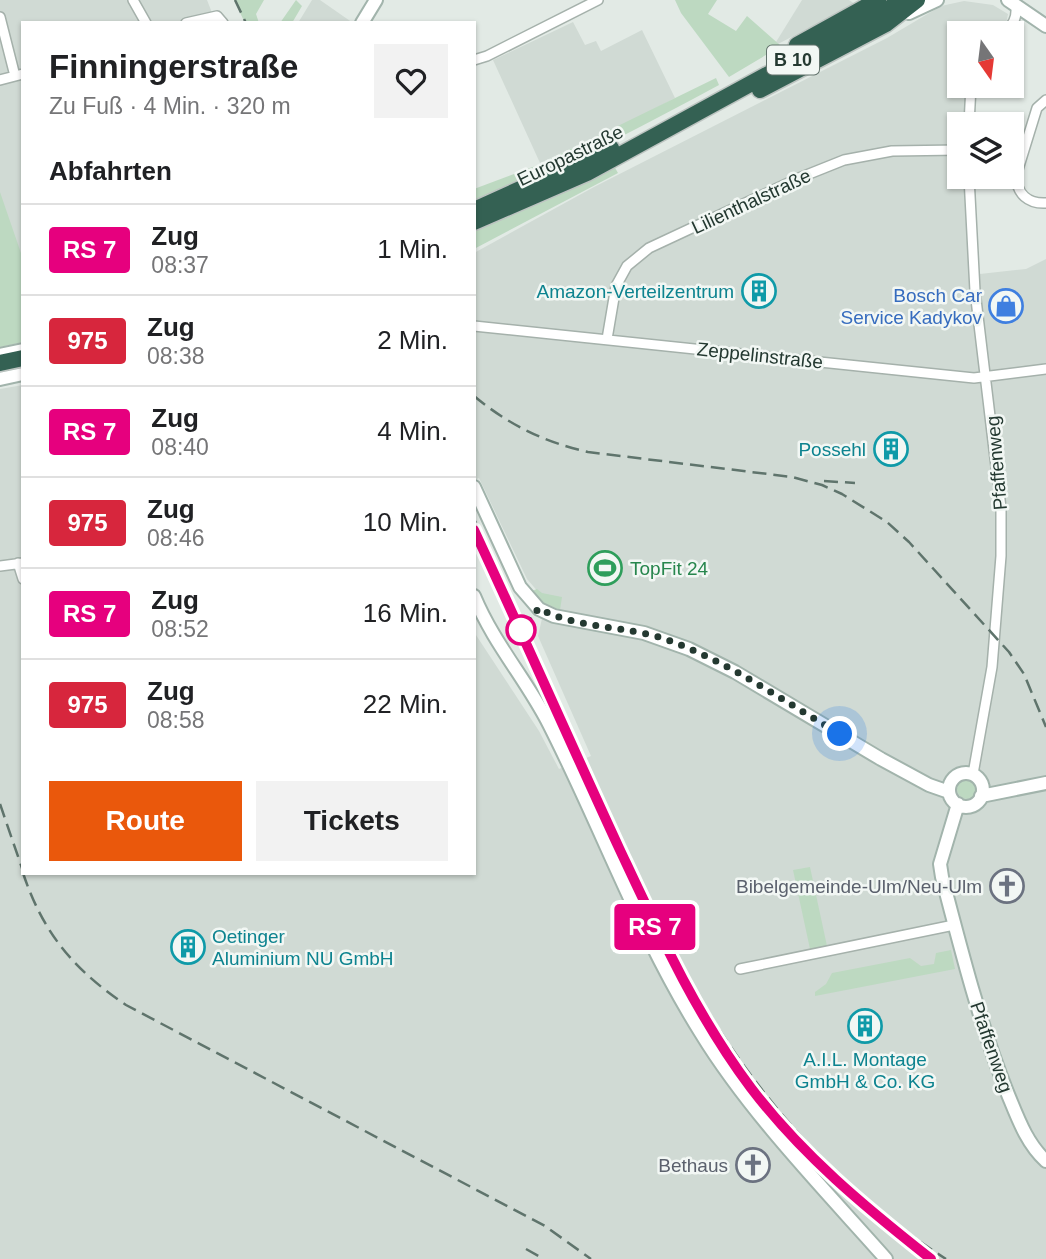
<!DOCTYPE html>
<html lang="de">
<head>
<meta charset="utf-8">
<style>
  body { margin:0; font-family:Helvetica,sans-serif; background:#f2f2f2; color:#202124; height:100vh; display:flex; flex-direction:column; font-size:26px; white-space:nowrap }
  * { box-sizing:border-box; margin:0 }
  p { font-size:23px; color:#757577 }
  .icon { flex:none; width:38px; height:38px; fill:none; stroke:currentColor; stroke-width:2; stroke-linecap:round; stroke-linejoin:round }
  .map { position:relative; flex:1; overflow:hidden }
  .sheet { position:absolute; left:21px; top:21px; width:455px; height:854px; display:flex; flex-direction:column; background:#fff; border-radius:0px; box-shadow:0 2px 5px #0004 }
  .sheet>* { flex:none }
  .badge { padding:0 14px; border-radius:5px; font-size:24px; line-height:46px }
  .needle { width:46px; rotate:166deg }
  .fabs { position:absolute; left:947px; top:21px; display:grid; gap:14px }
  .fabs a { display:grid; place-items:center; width:77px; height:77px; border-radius:0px; background:#fff; box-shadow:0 2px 5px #0004; font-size:35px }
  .you { position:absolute; width:35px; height:35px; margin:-18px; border:5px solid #fff; border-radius:50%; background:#1a73e8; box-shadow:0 0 0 10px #1a73e833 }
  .map>.badge { position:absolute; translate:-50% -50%; box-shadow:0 0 0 4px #fff }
  h2 { padding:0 28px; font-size:26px; line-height:63px }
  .round { display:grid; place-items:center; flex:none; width:74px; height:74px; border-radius:0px; background:#f2f2f2 }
  .overview { display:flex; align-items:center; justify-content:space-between; height:119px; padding:0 28px }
  h1 { font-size:33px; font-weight:800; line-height:52px }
  .primary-button { display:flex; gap:14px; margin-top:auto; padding:14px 28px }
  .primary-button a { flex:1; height:80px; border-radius:0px; background:#ea580c; color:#fff; font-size:28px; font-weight:800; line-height:80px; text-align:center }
  .primary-button a+a { background:#f2f2f2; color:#202124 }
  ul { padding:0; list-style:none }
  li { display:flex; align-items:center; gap:21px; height:91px; padding:0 28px; border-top:2px solid #e0e0e0 }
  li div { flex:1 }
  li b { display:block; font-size:26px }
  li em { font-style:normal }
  li .badge { min-width:77px; font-weight:700; text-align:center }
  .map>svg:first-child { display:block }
  .built { fill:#d0dad4 }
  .green { fill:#bdd9c1 }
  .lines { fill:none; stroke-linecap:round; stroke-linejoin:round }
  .street-casing { stroke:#a5b1ab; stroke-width:12 }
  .secondary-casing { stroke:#a2b4ac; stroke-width:16 }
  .highway-casing { stroke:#bdc4c1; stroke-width:19 }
  .street { stroke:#fff; stroke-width:9 }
  .secondary { stroke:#fff; stroke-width:12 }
  .highway { stroke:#346153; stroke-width:16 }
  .rail { stroke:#5f746c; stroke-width:2.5; stroke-dasharray:14 7; stroke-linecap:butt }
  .line-casing { stroke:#fff; stroke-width:16 }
  .line { stroke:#e6007e; stroke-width:10 }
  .walk { stroke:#243931; stroke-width:7; stroke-dasharray:0 12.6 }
  .stop-dot { fill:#fff; stroke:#e6007e; stroke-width:3.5 }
  .labels { text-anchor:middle; stroke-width:5; stroke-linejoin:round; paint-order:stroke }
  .shield { fill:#f2f7f4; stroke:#62726c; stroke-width:2 }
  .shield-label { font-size:18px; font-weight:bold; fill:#243931 }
  .street-label { font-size:19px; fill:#243931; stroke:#f2f7f4 }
  .culture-label { font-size:19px; fill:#0d838f; stroke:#f2f7f4; text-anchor:end }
  .shop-label { font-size:19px; fill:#366cbe; stroke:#f2f7f4; text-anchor:end }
  .leisure-label { font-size:19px; fill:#27864d; stroke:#f2f7f4; text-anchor:start }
  .worship-label { font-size:19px; fill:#5b616d; stroke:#f2f7f4; text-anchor:end }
</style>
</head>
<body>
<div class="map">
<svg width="1046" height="1259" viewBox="0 0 1046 1259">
  <rect width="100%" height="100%" fill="#e2eae5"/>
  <path class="built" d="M0,0h207l9,23h-193v319l-23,5z
    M312,0h8l33,23h-55z
    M802,0h47l6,4 -77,40 -2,-2z
    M964,1l29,4 15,9 -2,10 -10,9h-37v53h7v38h-7v53h6l6,98 55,-6 20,-10v1000h-1046v-870l23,-4v488h451v-241l65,99 20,38 32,-13 -53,-120 8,-35 -19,-22 -48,-101 -3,1 -2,-5v-221l120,-66 293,-149 54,-32z
    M573,22l12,23 11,-4 5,10 41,-21 33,68 -38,20 -97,45 -47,-103z"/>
  <path class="green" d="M234,0h30l-8,14 3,9h-14z
    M296,0l6,6 -10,17h-12z
    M675,0h42l-9,14 28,17 11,-15 34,30 -52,31 -48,-64z
    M716,78l3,7c-80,43 -161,86 -245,121v-17l64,-24z
    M614,166l4,7 -144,76v-20z
    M0,192l23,67v83l-23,5z
    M537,589l5,4 20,4 -2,13 -18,-8 -10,-11z
    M957 789a10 10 0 1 1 20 0a10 10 0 1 1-20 0Z
    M810,867l17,79 -17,3 -17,-79z
    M951,950l4,19 -140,27v-4l11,-8 6,-11 78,-15 11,8 13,-2 2,-11z"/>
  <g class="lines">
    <g class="street-casing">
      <path id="street" d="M133,0l13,23
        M0,17l15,59
        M186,23l31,-7 6,7
        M1003,33c10,-8 14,-14 13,-27
        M474,60l13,-4 111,-56
        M0,80l23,-6
        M1046,100l-9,8 -21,68c1,18 12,28 30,27
        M969,124l2,-38
        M969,177l6,114 26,217v48l-9,111 -19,107
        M474,326l500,52 72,-9
        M607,339l9,-53 11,-20 22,-18 150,-70 45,-18 48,-9 67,-1
        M18,563l5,16
        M0,566l23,-3
        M740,969l214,-44"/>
    </g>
    <g class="secondary-casing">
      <path id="secondary" d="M1008,0l38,26
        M909,13l28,-13
        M362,23l14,-23
        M0,355l23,-5
        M0,379l23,-5
        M474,487l46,100 19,22 15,7 90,17 45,16 46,23 146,87 48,26 20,7
        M474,596c20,48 52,83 75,128 52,102 91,212 152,309 49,80 123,156 185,226
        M949 790a17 17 0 1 1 34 0a17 17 0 1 1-34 0Z
        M981,796l65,-13
        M958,804l-18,60 2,13c19,72 37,145 65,215 10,24 19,51 39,69"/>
    </g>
    <g class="highway-casing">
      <path id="highway" d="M797,45l81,-45
        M760,90l126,-66 31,-24
        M474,210l137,-62
        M474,222l113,-49 317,-173
        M0,363l23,-5"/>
    </g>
    <use href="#street" class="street"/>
    <use href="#secondary" class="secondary"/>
    <use href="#highway" class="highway"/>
    <path class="rail" d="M235,0l11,23
      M474,396c35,29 70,46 114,56l204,25 30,8 20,9 45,28 22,20 100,110 15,22 22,53
      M824,481l31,2
      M474,519c43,93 86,186 129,280 20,43 38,88 59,130 67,134 157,249 284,330
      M0,804l23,67
      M23,873c20,60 51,97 103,132l419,221 46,33
      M526,1249l18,10"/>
  </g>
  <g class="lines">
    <g class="line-casing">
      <path id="line" d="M474,530c49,105 96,212 145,318 39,83 77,167 132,240 51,67 114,119 180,171"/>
    </g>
    <use href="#line" class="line"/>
    <path class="walk" d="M521,630l18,-22c32,20 88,18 126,31 63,22 118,62 175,95"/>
  </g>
  <defs>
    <g id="building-ring" transform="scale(1.75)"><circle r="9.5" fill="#f2f7f4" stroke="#0f9aa8" stroke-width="1.5"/><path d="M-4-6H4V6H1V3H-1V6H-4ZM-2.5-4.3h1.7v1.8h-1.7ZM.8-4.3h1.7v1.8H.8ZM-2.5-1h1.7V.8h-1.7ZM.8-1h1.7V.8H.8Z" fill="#0f9aa8"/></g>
    <g id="shop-ring" transform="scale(1.75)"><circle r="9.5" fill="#f2f7f4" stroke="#3f7fe0" stroke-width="1.5"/><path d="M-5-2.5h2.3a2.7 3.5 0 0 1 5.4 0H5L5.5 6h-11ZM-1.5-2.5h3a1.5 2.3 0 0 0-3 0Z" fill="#3f7fe0"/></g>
    <g id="stadium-ring" transform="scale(1.75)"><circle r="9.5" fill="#f2f7f4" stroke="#2e9e5b" stroke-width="1.5"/><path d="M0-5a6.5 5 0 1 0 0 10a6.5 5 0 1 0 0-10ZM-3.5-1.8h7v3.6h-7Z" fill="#2e9e5b"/></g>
    <g id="church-ring" transform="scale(1.75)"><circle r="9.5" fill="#f2f7f4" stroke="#6b7280" stroke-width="1.5"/><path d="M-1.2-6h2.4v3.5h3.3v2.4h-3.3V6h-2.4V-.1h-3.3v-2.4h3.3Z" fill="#6b7280"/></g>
  </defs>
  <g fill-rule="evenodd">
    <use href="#building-ring" x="759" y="291"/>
    <use href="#shop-ring" x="1006" y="306"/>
    <use href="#building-ring" x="891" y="449"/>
    <use href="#stadium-ring" x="605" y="568"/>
    <use href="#church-ring" x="1007" y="886"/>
    <use href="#building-ring" x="188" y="947"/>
    <use href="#building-ring" x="865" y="1026"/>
    <use href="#church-ring" x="753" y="1165"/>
  </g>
  <circle class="stop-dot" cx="521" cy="630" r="14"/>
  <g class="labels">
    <rect class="shield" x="767" y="45.5" width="52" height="29" rx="5"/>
    <g class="shield-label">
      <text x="793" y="66">B 10</text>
    </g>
    <g class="street-label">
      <text transform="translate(570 155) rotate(-26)" y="7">Europastraße</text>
      <text transform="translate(751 201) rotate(-25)" y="7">Lilienthalstraße</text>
      <text transform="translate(760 355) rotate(6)" y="7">Zeppelinstraße</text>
      <text transform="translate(996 463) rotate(-95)" y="7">Pfaffenweg</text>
      <text transform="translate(992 1047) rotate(71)" y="7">Pfaffenweg</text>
    </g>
    <g class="culture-label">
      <text x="734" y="298">Amazon-Verteilzentrum</text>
      <text x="866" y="456">Possehl</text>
      <text x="212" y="943" text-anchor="start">Oetinger<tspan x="212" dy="22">Aluminium NU GmbH</tspan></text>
      <text x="865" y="1066" text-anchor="middle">A.I.L. Montage<tspan x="865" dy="22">GmbH &amp; Co. KG</tspan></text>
    </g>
    <g class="shop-label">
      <text x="982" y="302">Bosch Car<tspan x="982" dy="22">Service Kadykov</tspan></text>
    </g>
    <g class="leisure-label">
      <text x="630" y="575">TopFit 24</text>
    </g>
    <g class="worship-label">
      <text x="982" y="893">Bibelgemeinde-Ulm/Neu-Ulm</text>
      <text x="728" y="1172">Bethaus</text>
    </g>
  </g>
</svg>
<div class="fabs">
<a><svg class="needle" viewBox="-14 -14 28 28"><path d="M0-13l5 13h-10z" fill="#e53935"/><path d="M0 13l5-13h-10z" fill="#757577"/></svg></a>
<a><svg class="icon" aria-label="layers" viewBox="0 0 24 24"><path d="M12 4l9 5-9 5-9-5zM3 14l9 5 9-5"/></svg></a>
</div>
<div class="you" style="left:840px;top:734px"></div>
<b class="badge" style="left:655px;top:927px;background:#e6007e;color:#fff">RS 7</b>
<section class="sheet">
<div class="overview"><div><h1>Finningerstraße</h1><p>Zu Fuß · 4 Min. · 320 m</p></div><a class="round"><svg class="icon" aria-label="heart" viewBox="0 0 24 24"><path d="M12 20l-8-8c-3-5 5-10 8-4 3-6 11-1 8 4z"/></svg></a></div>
<h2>Abfahrten</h2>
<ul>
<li><span class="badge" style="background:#e6007e;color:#fff">RS 7</span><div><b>Zug</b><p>08:37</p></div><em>1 Min.</em></li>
<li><span class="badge" style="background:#d7263d;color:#fff">975</span><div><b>Zug</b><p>08:38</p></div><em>2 Min.</em></li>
<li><span class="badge" style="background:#e6007e;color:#fff">RS 7</span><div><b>Zug</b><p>08:40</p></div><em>4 Min.</em></li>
<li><span class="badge" style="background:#d7263d;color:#fff">975</span><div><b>Zug</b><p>08:46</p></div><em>10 Min.</em></li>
<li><span class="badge" style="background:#e6007e;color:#fff">RS 7</span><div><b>Zug</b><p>08:52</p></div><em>16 Min.</em></li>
<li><span class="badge" style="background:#d7263d;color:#fff">975</span><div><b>Zug</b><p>08:58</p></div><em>22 Min.</em></li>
</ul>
<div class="primary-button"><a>Route</a><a>Tickets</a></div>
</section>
</div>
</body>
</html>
